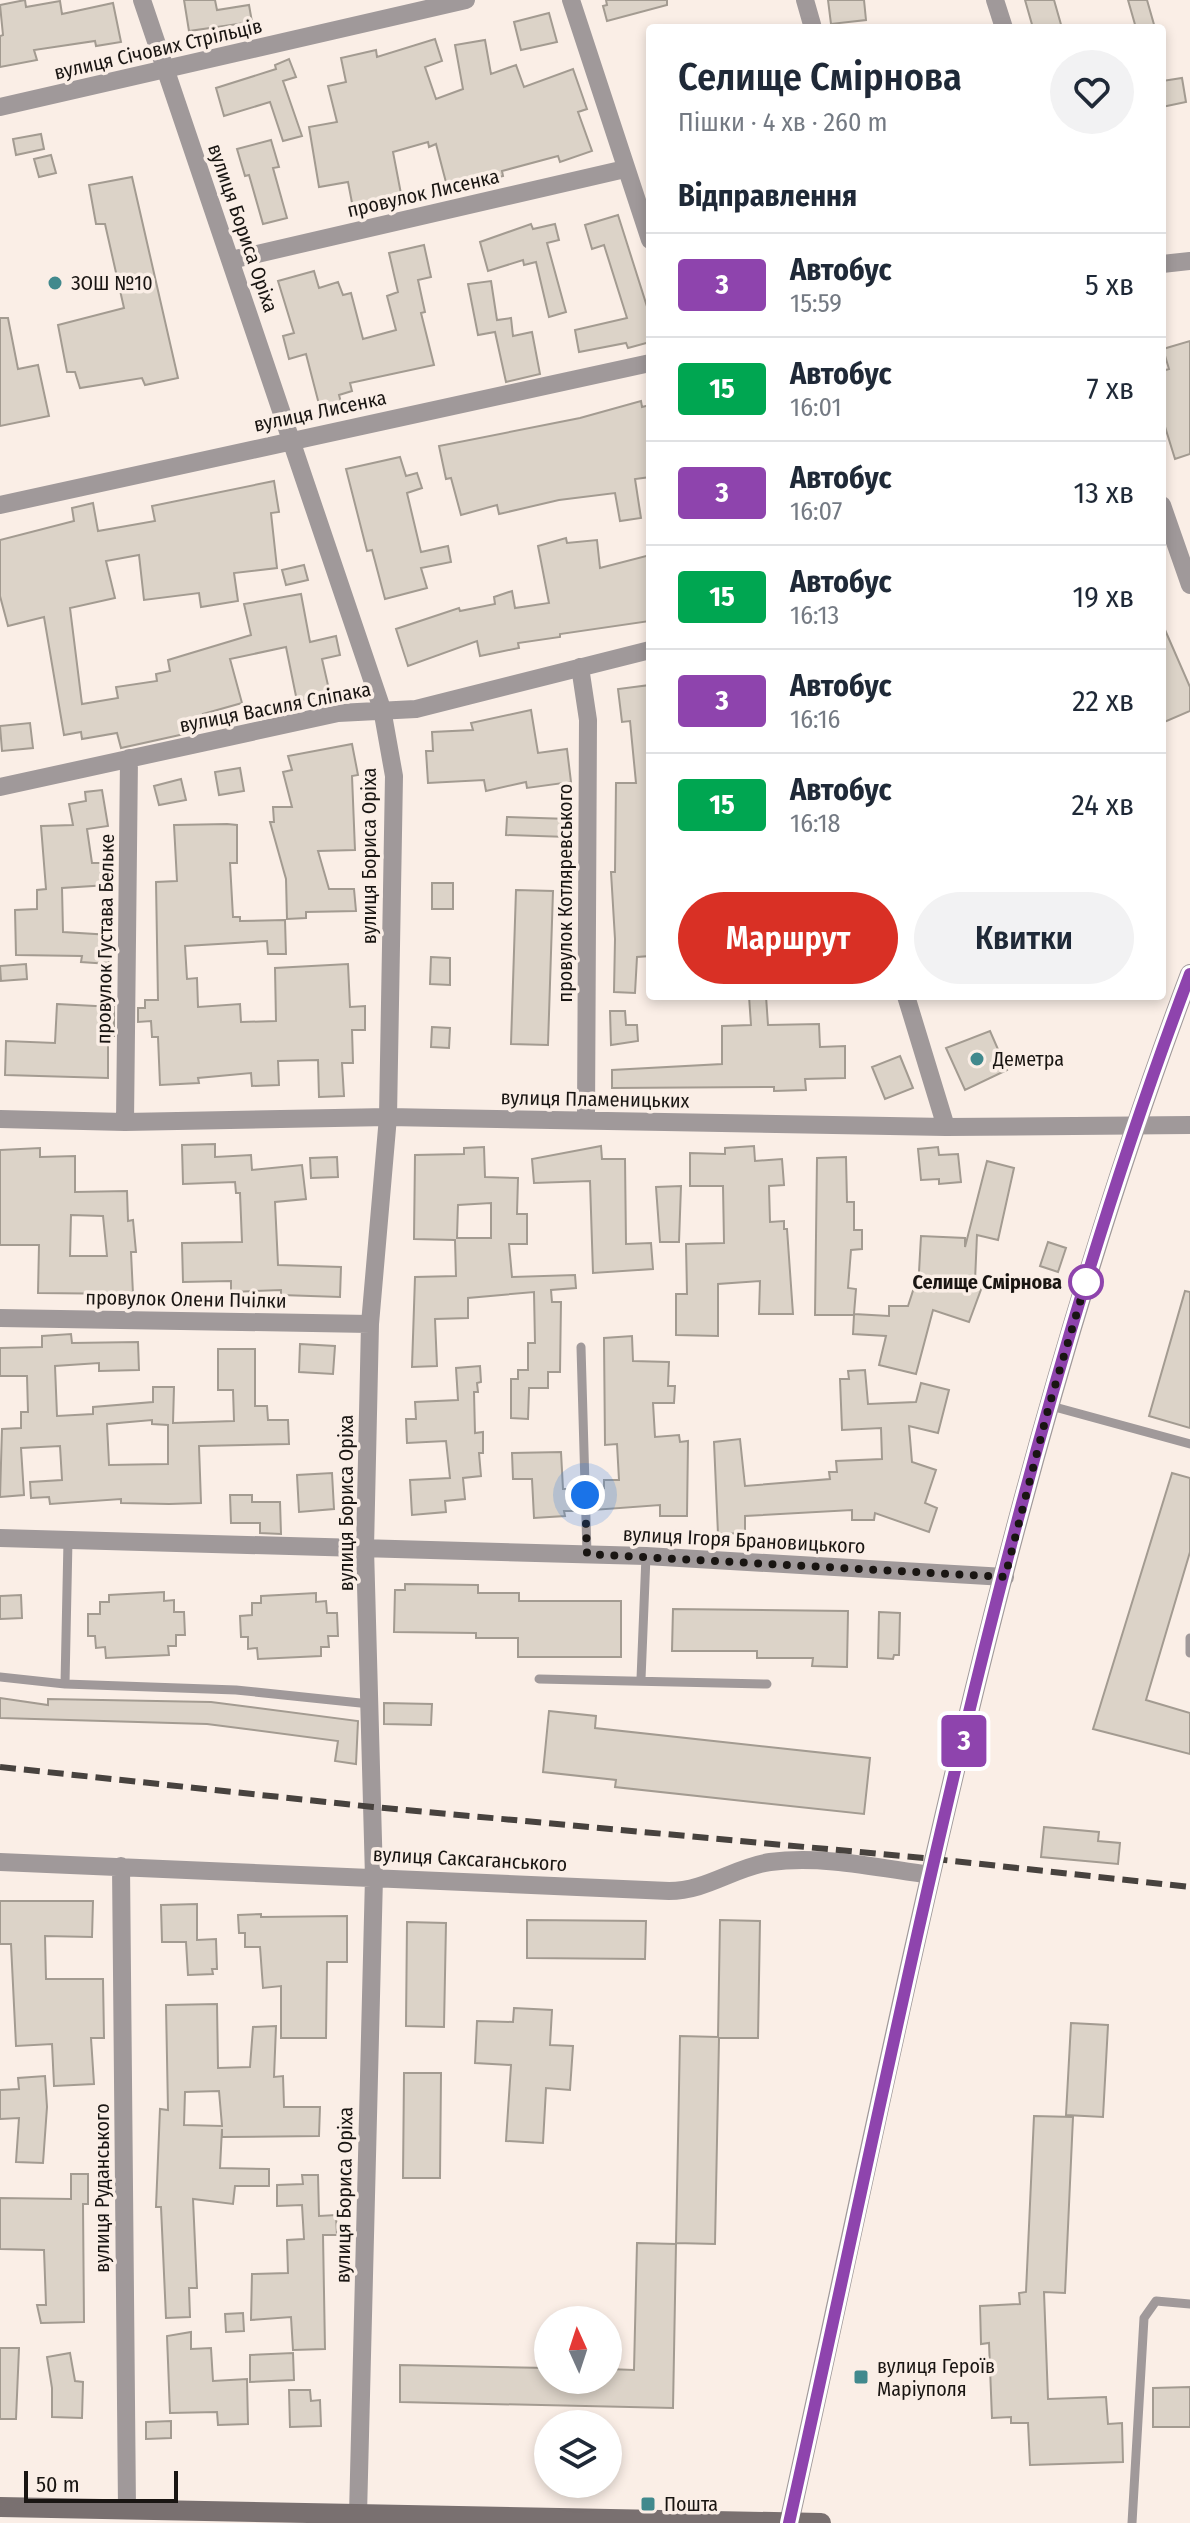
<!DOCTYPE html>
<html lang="uk">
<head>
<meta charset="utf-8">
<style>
  body { margin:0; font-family:"Fira Sans Condensed",sans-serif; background:#f2f2f3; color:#1f2937; height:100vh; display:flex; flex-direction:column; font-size:30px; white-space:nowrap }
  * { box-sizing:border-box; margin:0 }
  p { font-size:26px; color:#747a83 }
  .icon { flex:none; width:44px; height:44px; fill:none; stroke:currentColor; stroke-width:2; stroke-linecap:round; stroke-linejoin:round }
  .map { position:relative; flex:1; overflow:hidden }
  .side { position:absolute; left:646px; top:24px; width:520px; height:976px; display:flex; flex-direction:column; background:#fff; border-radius:8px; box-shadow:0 4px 12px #0003 }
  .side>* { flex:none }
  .badge { padding:0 16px; border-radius:6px; font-size:28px; line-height:52px }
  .needle { width:52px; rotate:357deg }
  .fabs { position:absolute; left:534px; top:2306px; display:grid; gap:16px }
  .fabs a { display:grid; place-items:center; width:88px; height:88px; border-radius:50%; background:#fff; box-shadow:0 4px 12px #0003; font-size:40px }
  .scale { position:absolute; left:24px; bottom:20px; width:154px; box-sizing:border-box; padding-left:8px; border:4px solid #191512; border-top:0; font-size:22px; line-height:28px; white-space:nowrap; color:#191512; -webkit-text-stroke:6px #faeee6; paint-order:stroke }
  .you { position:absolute; width:40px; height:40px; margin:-20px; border:6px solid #fff; border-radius:50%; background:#1a73e8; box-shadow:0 0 0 12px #1a73e833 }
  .map>.badge { position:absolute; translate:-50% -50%; box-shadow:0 0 0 4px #fff }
  h2 { padding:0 32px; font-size:30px; line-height:72px }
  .round { display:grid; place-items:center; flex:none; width:84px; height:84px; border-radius:42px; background:#f2f2f3 }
  .overview { display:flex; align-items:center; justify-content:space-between; height:136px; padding:0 32px }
  h1 { font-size:38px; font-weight:600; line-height:60px }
  .action { display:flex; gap:16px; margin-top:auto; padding:16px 32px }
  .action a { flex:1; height:92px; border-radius:48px; background:#d93025; color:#fff; font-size:32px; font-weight:600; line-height:92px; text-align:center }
  .action a+a { background:#f2f2f3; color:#1f2937 }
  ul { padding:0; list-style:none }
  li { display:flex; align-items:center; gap:24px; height:104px; padding:0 32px; border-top:2px solid #e0e1e3 }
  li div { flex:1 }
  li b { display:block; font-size:30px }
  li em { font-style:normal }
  li .badge { min-width:88px; font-weight:700; text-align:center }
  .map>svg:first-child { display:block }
  .building { fill:#dcd3c8; stroke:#a39b91; stroke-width:2; fill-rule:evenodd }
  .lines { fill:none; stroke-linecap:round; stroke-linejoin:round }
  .service { stroke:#a0999a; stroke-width:9 }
  .minor { stroke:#a0999a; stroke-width:18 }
  .tertiary { stroke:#a0999a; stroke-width:20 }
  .secondary { stroke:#797070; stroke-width:20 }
  .rail { stroke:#47423e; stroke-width:6; stroke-dasharray:16 8; stroke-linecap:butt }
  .line-casing { stroke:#fff; stroke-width:18 }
  .line { stroke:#8e44ad; stroke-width:12 }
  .walk { stroke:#191512; stroke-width:8; stroke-dasharray:0 14.4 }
  .poi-dot { fill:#41898d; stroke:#faeee6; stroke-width:3 }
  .stop-dot { fill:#fff; stroke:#8e44ad; stroke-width:4 }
  .labels { text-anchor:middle; stroke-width:7; stroke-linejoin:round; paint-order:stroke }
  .street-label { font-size:20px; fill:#191512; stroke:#faeee6 }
  .poi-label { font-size:20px; fill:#191512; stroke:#faeee6; text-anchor:start }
  .stop-label { font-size:20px; font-weight:bold; fill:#191512; stroke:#faeee6; text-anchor:end }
</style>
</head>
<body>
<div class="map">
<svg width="1190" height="2523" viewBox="0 0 1190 2523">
  <rect width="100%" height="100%" fill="#faeee6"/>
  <path class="building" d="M25,0l1,7 34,-6 2,13 51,-11 8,39 -25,4 -1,-5 -61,9 3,10 -37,7v-31l3,-1 -3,-30z
    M184,0h31l2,10 32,-5 3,17 -63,9z
    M606,0h61v5l-60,16 -4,-15 4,-1z
    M828,0h36l2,20 -35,4z
    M1025,0h29l8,28h-29z
    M1128,0h19l8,28h-19z
    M549,13l8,29 -36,8 -7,-28z
    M435,39l7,22 -17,6 11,32 27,-10 -8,-44 30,-5 6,34 25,-9 8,22 49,-18 14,40 -9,3 14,39 -32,11 -2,-6 -56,15 1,5 -55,14 -12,-46 -7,3 -1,-5 -35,10 9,47 -49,9 -5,-26 -29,5 -10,-60 28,-5 -9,-36 18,-4 -5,-24 35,-8 1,7z
    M289,59l7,18 -13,4 19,55 -19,5 -13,-39 -46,14 -8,-28 60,-19 -1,-4z
    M1182,78l4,24 -24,5v-26z
    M41,134l3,15 -28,6 -3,-16z
    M271,140l8,27 -6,1 14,50 -24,6 -14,-49 -4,1 -8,-27z
    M51,155l5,18 -17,4 -5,-18z
    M132,177l46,201 -33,7 -3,-7 -62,10 -5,-16h-8l-9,-47 66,-17 -19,-84h-9l-7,-39z
    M618,215l32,101v26l-22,6 -2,-5 -47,9 -4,-22 52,-12 -23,-73 -12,4 -7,-24z
    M531,224l2,5 22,-5 4,16 -12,3 19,69 -17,5 -13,-55 -12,3 -1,-5 -35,11 -8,-29z
    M424,245l7,32 -13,3 7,32 -4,1 13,52 -84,18 2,8 -13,4 3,11 -21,6 -15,-58 -17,5 -6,-23 11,-3 -16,-52 36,-10 5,17 19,-6 5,13 8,-2 12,46 33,-9 -9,-34 11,-4 -9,-39z
    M491,281l6,39 14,-2 2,18 19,-4 8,42 -34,8 -11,-50 -17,3 -10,-51z
    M0,318h8l10,51 20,-4 11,51 -49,10z
    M1190,341v113l-15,5 -13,-42v-46l7,-2 -6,-20z
    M641,401l1,6 8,-2v72l-15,2 6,39 -21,3 -5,-28 -56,7 -60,14 -2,-9 -36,10 -10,-37 -5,1 -7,-33 141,-28z
    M400,457l6,19 11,-3 5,15 -15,5 14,59 27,-6 3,16 -30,6 6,20 -42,11 -13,-49 -5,1 -21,-82z
    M274,481l5,31 -8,1 6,55 -43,5 4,28 -37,6 -2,-14 -55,7 -5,-45 -33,6 9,37 -45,10 12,96 36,-6 -2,-11 41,-6 -1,-7 14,-3 -2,-11 83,-25 -7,-31 57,-10 9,48 26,-6 4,19 -18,4 8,35 -33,7 -11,-54 -56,12 12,44 -39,11 4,15 -86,19 -4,-15 -35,6 -1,-7 -17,3 -20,-118 -36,9 -8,-30v-56l74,-19 -2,-13 21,-5 5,28 57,-10 -3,-15z
    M566,538l1,5 30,-3 3,28 50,-13v66l-90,13v3l-42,6 1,5 -39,8 -3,-15 -69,25 -12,-37 63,-21 1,3 35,-7 -1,-7 18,-6 3,17 34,-5 -11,-57z
    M304,565l4,15 -22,5 -4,-15z
    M1162,623l28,64v24l-28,12z
    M650,685v271l-13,1 -2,36 -21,-1 1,-53 -4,-67h4l1,-89h20l-6,-62 -8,1 -4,-33z
    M531,710l7,43 29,-4 4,33 -44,6 -1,-6 -40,9 -2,-11 -56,3 -2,-32h7l-1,-19 41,-2 -2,-7z
    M30,723l3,25 -31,3 -2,-25z
    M352,744l6,31 -6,1 3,74 -37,1 11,38h25l2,22 -50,1v6l-19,1 -1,-40 -16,-57h4l-1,-15h19l-9,-35 9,-2 -4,-14z
    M240,768l4,23 -25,4 -4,-23z
    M181,779l5,21 -27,5 -5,-19z
    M102,790l6,36 -21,3 5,34h14l2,22 -46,3 1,44 48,3 -2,29 -28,-2 1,-6 -66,-1 -1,-45 22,-1v-19l9,-1 -5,-63 32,-1 -4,-21 17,-3 -1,-9z
    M507,817l62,2 -1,18 -62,-2z
    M227,824l10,1v38h-7l3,54h7v4l45,-1 1,34h-18l-1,-13 -82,5 2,33 10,-1 1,29 42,-3 1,18 35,-1 -1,-53 73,-4 2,43 15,-1v24h-13l1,33h-11l2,33 -25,1 -1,-37 -40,1 1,24 -27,1 -1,-13 -53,5 1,5 -39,2 -2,-48h-6l-1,-16 -13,1v-14h7v-8h13l-2,-118 21,-1 -3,-56z
    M432,883h21v26h-21z
    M516,890l37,1 -5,154 -37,-1z
    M431,957l19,1v27l-20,-1z
    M26,964l1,15 -26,2 -1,-15z
    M749,996h17l2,29 51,-1 1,23 25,-1v32l-40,1 1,11 -32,1v-4l-162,1v-18l110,-6v-38l29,-1z
    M57,1004l57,3v29h-6v42l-103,-3 1,-34 49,2z
    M610,1011h15l1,14h11l1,16 -27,4z
    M432,1027l18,1 -1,20 -18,-1z
    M990,1031l17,39 -42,20 -19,-42z
    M900,1056l13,32 -28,11 -13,-32z
    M215,1144v13l36,-2 1,15 50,-5 4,34 -31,3 3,63 63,2 -1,30 -59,-2v-5l-50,2v-11l-48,1 -1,-39 60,-1 -2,-49h-4l-1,-11 -52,2 -1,-39z
    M601,1146l1,13h23l1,85 25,-1 2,26 -60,4 -3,-92 -56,2 -2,-24z
    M754,1146l1,15 27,-2 2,26 -15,1 1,36 14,-1v8h3l6,85h-34l1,-33 -42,3v52l-42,-1v-41h11l-1,-50 38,-1 -1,-57h-33v-33l35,1v-6z
    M484,1147l1,30 33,1 -1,36h10v30h-18l3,33 63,-2 1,13 -25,2 1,12h9l-1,70h-12v16h-19l-1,31 -17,-1v-39h7v-9h10v-27h7l-1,-51 -66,6v20l-33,1 2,47 -25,1 3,-90 41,-1 -1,-36 -41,-1 1,-84 49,-1v-6zM491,1203v35h-34l1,-33z
    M938,1147l1,8 19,-1 3,28 -22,2v-5l-18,1 -3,-31z
    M40,1148v9l35,-1v36l52,-1 1,30 5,-1 3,32h-5l2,42 -95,-1 1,-48h-39v-95zM71,1215l32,1 4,40h-37z
    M337,1157l1,20 -27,1 -1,-20z
    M846,1157l1,45h7v28h8v19l-11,1 -3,38 8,1 -2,25 35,2v-10h19l11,-34 2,-36 44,2v9l22,-86 27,7 -16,72 -21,-5 -2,46 8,3 -14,38 -36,-12 -17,64 -37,-9 7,-29 -33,-2 1,-19h-39l2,-157z
    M681,1186l-2,56h-19l-4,-55z
    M1048,1242l18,6 -8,24 -18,-6z
    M1185,1291l5,1v136l-41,-12z
    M71,1334l1,9 66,-1 1,28 -40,1v-8l-44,3 2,50 36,-2v-7l60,-5v-15h21l-1,36 61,-2 -1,-31h-15v-41h37v57h12l1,14h20l1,24 -90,2 2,57 -32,1 -48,-1v-4l-71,5 -1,-7 -18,1 -1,-16 32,-2 -2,-34 -39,2 3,47 -24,2 2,-68 19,-1v-16h7l-1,-36h-27v-28l42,-1v-11zM152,1420v4l16,1v39l-59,1 -2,-41z
    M632,1336l1,25 36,1 -1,24h7l-1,17h-21l2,34 24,-2 1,7 8,-1 -1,75h-27v-11l-67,5v-22h11v-8h15l-2,-36 -12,1 -1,-107z
    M300,1344l35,2 -2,28 -34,-2z
    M480,1366l1,16 -4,1 1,9h-4l1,41 8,-1v21h-4l2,23 -18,2 2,21 -20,2 1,11 -34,3 -2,-35 40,-2 -4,-37 -39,2 -1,-24h10l-1,-17 43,-2 -2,-32z
    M865,1370l3,34 48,-2 5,-19 28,7 -11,43 -29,-7 3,36 24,8 -11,33 12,5 -8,24 -54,-19 -1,7h-22v-10l-107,6v17l-27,1 -4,-92 26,-3 5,47 85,-7 -1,-7h8l-1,-11 46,-2 -1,-31 -39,2 -2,-51h9l-1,-8z
    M561,1452l2,37h15v22h-14l1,5 -31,2 -2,-39h-19l-1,-26z
    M332,1473l2,36 -35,3 -2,-37z
    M1172,1473l18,5v74l-44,148 44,13v41l-97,-25z
    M230,1495h22v7h28l1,32 -21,-1v-10h-29z
    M405,1584l73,1v8h41v8h102v56h-103v-19h-42v-5l-82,-1 1,-42h10z
    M164,1592v9l10,-1v12h10l1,23h-9v11h-8l1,9 -63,3 -1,-11 -9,1 -1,-12h-7v-22h12v-12h9v-7z
    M316,1593v9l10,-1 1,12h10l1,23h-10l1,11h-8v9l-63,3 -1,-11 -9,1v-12h-7l-1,-21 12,-1v-12h9v-7z
    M21,1595l1,23 -22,1v-23z
    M673,1609l175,2 -1,56 -35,-1 1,-8h-56v-7h-85z
    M879,1612l21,1 -1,42h-5l-1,4 -15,-1z
    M0,1698l48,7v-6l163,3 147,19 -2,43 -21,-3 3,-20 -131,-17 -207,-6z
    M384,1703l48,1 -1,21 -47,-1z
    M549,1711l47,5 -1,12 275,30 -6,56 -249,-27 1,-7 -73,-8z
    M1044,1827l55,5 -1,9 22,2 -2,21 -77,-7z
    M0,1901h93l-1,36 -47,-1 1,43h57l1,59h-13l3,46 -40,2 -2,-42 -36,2 -5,-102h-11z
    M197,1904v36l19,-1 1,30h-5l1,5 -25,1 -2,-33h-24l-1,-37z
    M261,1914v3l86,-1v46h-20l-1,76h-45v-52l-18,2 -3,-41h-15v-14h-6l-1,-18z
    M527,1920l119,1 -1,38 -118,-1z
    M720,1920l40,1 -2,117h-39l-4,206 -39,-1 4,-207 38,1z
    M407,1922l39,1 -2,104 -38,-1z
    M217,2004l1,64 32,-1 3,-40 23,-1 -2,51 9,-1 1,31h36l-1,29 -97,1v-8l-2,39 49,1v17h-34l-2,18 -40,-5 4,89h-8l1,29 -24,1 -5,-111h-5l4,-98 8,1 -2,-105zM219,2091l3,35 -38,-1 1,-33z
    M514,2008l38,2 -2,35 23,1 -3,44 -24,-2 -3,55 -37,-2 5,-76 -36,-2 2,-42 36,1z
    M1071,2023l37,2 -5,92 -37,-2z
    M404,2073h37l-1,105h-37z
    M45,2076l2,31 -4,56 -27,-1 3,-44 -19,1v-29l19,-1 -1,-11z
    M1034,2116l39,1 -8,176 -21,-1 4,107 58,-2 2,27 14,-1 1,39 -93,3 -2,-42h-17v-6l-19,1 -3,-75 -8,1 -1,-38 40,-2 -1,-11 7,-1z
    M71,2174h17v30h-5l1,118 -43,1 -4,-18h9l-2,-55 -44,-1v-51l71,1z
    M302,2175h16l1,41 17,-1 1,20h-14l2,114 -32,1 -2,-33 -40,3 1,-46 36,-1 -1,-33 17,-1 -2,-34 -25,1v-21l26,-1z
    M637,2243l39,1 -3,164 -273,-6v-37l148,3v12h60v-11l26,1z
    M243,2313l1,18 -18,1 -1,-18z
    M191,2332v17l20,-1 2,33 34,-2 1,45 -30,1 -1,-13 -47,1 -3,-77z
    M0,2348h19l-3,71h-16z
    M70,2353l5,28 8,1 -1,36 -30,-1v-29l-5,-31z
    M293,2353l1,27 -44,2v-27z
    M1190,2387v40h-37v-39z
    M289,2390h21l1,11 9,-1 1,26 -31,1z
    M171,2421v17l-25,1v-17z"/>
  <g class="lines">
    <path class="service" d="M581,1347l6,207
      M1051,1406l139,38
      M1190,1638v15
      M0,1677l65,7 171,6 134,14
      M539,1679l228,5
      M641,1679l5,-123
      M65,1684l3,-144
      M1132,2523l12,-205 12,-17 34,3"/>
    <path class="minor" d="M142,0l240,709 12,67 -6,341 -18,207 -5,224 9,329 -16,638
      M571,0l79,240
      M805,0l8,28
      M995,0l9,28
      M0,107l466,-107
      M231,260l394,-91
      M1162,264l28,-3
      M0,505l650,-142
      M1162,505l28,80
      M580,667l8,53 -2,400
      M0,787l338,-74 78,-4 234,-59
      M906,996l40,131
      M0,1119l125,3 263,-5 558,10 244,-2
      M125,1122l4,-364
      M0,1318l370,6
      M0,1538l646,18 359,21
      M0,1862l669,29c37,0 66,-24 101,-29 53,-7 109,6 161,13
      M121,1866l6,643"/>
    <path class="tertiary" d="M789,2523c115,-520 213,-1050 401,-1549"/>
    <path class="secondary" d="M0,2507l821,16"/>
    <path class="rail" d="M0,1767l373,40 562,52 255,28"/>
  </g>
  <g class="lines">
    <g class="line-casing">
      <path id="line" d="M789,2523c116,-520 212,-1050 401,-1549"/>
    </g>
    <use href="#line" class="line"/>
    <path class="walk" d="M585,1495l2,59 418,23 44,-171 37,-124"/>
  </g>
  <g class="poi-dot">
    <circle cx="55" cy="283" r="8"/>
    <circle cx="977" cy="1059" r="8"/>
    <rect x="853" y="2369" width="16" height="16" rx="4"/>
    <rect x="640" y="2496" width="16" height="16" rx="4"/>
  </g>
  <circle class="stop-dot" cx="1086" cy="1282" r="16"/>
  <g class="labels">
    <g class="street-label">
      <text transform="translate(158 49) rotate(-13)" y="7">вулиця Січових Стрільців</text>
      <text transform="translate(423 193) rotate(-13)" y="7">провулок Лисенка</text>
      <text transform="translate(243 228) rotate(71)" y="7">вулиця Бориса Оріха</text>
      <text transform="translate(320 411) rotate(-12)" y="7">вулиця Лисенка</text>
      <text transform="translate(275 707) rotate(-11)" y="7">вулиця Василя Сліпака</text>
      <text transform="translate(369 856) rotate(-90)" y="7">вулиця Бориса Оріха</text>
      <text transform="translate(565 893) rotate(-90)" y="7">провулок Котляревського</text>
      <text transform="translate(105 939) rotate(-89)" y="7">провулок Густава Бельке</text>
      <text transform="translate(595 1099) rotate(1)" y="7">вулиця Пламеницьких</text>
      <text transform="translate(186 1299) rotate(1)" y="7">провулок Олени Пчілки</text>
      <text transform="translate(346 1503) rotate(-90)" y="7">вулиця Бориса Оріха</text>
      <text transform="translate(744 1540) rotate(3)" y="7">вулиця Ігоря Брановицького</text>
      <text transform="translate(470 1859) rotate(3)" y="7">вулиця Саксаганського</text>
      <text transform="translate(102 2188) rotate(-90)" y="7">вулиця Руданського</text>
      <text transform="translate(344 2195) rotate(-89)" y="7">вулиця Бориса Оріха</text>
    </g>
    <g class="poi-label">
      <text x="71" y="290">ЗОШ №10</text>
      <text x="993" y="1066">Деметра</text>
      <text x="877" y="2373">вулиця Героїв<tspan x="877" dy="23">Маріуполя</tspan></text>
      <text x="664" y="2511">Пошта</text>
    </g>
    <g class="stop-label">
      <text x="1062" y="1289">Селище Смірнова</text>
    </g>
  </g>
</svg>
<div class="fabs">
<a><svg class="needle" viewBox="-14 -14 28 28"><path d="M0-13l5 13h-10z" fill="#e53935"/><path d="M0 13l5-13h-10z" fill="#747a83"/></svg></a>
<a><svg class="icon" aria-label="layers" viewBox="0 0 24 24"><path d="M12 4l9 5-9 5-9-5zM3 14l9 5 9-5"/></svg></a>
</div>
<div class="scale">50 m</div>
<div class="you" style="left:585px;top:1495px"></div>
<b class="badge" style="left:964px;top:1741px;background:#8e44ad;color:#fff">3</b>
<section class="side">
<div class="overview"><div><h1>Селище Смірнова</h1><p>Пішки · 4 хв · 260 m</p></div><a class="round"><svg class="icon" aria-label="heart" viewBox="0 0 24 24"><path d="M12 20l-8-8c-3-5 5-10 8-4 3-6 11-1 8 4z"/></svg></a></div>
<h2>Відправлення</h2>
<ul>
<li><span class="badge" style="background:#8e44ad;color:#fff">3</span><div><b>Автобус</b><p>15:59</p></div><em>5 хв</em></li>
<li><span class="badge" style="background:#00a651;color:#fff">15</span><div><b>Автобус</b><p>16:01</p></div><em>7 хв</em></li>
<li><span class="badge" style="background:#8e44ad;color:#fff">3</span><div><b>Автобус</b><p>16:07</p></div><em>13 хв</em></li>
<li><span class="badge" style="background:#00a651;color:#fff">15</span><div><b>Автобус</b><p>16:13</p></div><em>19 хв</em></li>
<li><span class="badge" style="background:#8e44ad;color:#fff">3</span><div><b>Автобус</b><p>16:16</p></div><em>22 хв</em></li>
<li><span class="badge" style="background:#00a651;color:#fff">15</span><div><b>Автобус</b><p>16:18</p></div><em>24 хв</em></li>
</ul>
<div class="action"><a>Маршрут</a><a>Квитки</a></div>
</section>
</div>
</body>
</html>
